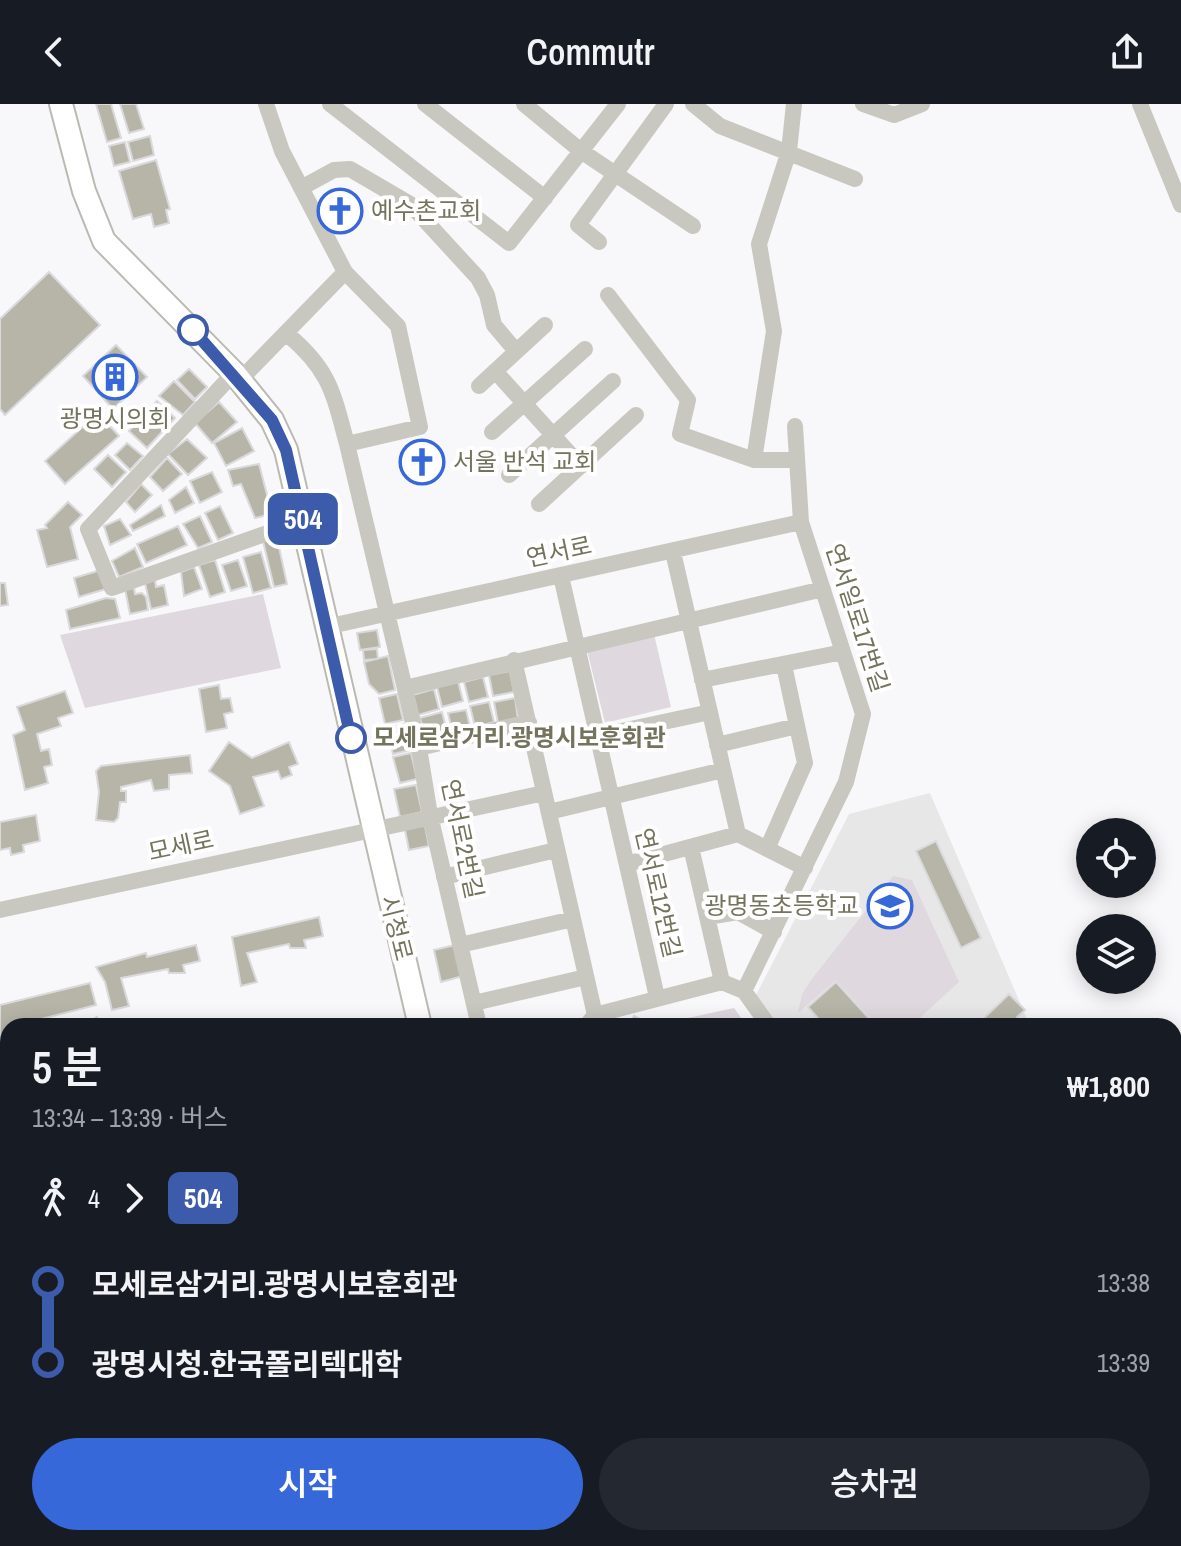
<!DOCTYPE html>
<html lang="ko">
<head>
<meta charset="utf-8">
<style>
  body { margin:0; font-family:"Archivo Narrow","Noto Sans KR",sans-serif; background:#242831; color:#f1f3f6; height:100vh; display:flex; flex-direction:column; font-size:30px; white-space:nowrap }
  * { box-sizing:border-box; margin:0 }
  p { font-size:26px; color:#9ea1a6 }
  .icon { flex:none; width:44px; height:44px; fill:none; stroke:currentColor; stroke-width:2; stroke-linecap:round; stroke-linejoin:round }
  .map { position:relative; flex:1; overflow:hidden }
  .sheet { position:absolute; left:0px; top:914px; width:1182px; height:528px; display:flex; flex-direction:column; background:#171b24; border-radius:24px 24px 0 0; box-shadow:0 4px 20px #0003 }
  .sheet>* { flex:none }
  .badge { padding:0 16px; border-radius:12px; font-size:28px; line-height:52px }
  .buttons { position:absolute; left:1076px; top:714px; display:grid; gap:16px }
  .buttons a { display:grid; place-items:center; width:80px; height:80px; border-radius:50%; background:#171b24; box-shadow:0 4px 20px #0003; font-size:40px }
  .map>.badge { position:absolute; translate:-50% -50%; box-shadow:0 0 0 4px #fff }
  .legs { display:flex; align-items:center; gap:12px; height:88px; padding:0 32px; font-size:26px }
  .legs p { margin-inline-start:auto }
  .head { display:flex; align-items:center; justify-content:space-between; height:136px; padding:0 32px }
  h1 { font-size:44px; font-weight:600; line-height:60px }
  .button { display:flex; gap:16px; margin-top:auto; padding:16px 32px }
  .button a { flex:1; height:92px; border-radius:48px; background:#3668da; color:#fff; font-size:32px; font-weight:600; line-height:92px; text-align:center }
  .button a+a { background:#242831; color:#f1f3f6 }
  ul { padding:0 32px; list-style:none }
  li { display:flex; align-items:center; gap:28px; height:80px; font-size:30px }
  li i { display:grid; place-items:center; width:12px; height:100%; margin:0 10px; background:currentColor }
  li i::after { content:''; width:20px; height:20px; margin:-10px; border:6px solid; border-radius:50%; background:#171b24 }
  li p { margin-inline-start:auto }
  li:first-child i { background:linear-gradient(#0000 50%,currentColor 0) }
  li:last-child i { background:linear-gradient(currentColor 50%,#0000 0) }
  header { display:flex; justify-content:space-between; align-items:center; height:104px; padding:0 32px; background:#171b24; font-size:36px; font-weight:600 }
  .map>svg:first-child { display:block }
  .built { fill:#e8e7e7 }
  .green { fill:#e0d8df }
  .building { fill:#b6b5a8; stroke:#dad9db; stroke-width:2 }
  .lines { fill:none; stroke-linecap:round; stroke-linejoin:round }
  .major-casing { stroke:#bbbab2; stroke-width:26 }
  .minor { stroke:#c8c8c0; stroke-width:16 }
  .major { stroke:#fff; stroke-width:22 }
  .line-1-casing { stroke:#fff; stroke-width:18 }
  .line-1 { stroke:#3d5bab; stroke-width:12 }
  .stop-1-dot { fill:#fff; stroke:#3d5bab; stroke-width:4 }
  .labels { text-anchor:middle; stroke-width:8; stroke-linejoin:round; paint-order:stroke }
  .poi-label { font-size:24px; fill:#74735d; stroke:#fff; text-anchor:start }
  .street-label { font-size:24px; fill:#74735d; stroke:#fff }
  .stop-label { font-size:24px; font-weight:bold; fill:#74735d; stroke:#fff; text-anchor:start }
</style>
</head>
<body>
<header><svg class="icon" aria-label="back" viewBox="0 0 24 24"><path d="M15 5l-7 7 7 7"/></svg>Commutr<svg class="icon" aria-label="share" viewBox="0 0 24 24"><path d="M12 15V3M7 8l5-5 5 5M5 13v7h14v-7"/></svg></header>
<div class="map">
<svg width="1181" height="1442" viewBox="0 0 1181 1442">
  <rect width="100%" height="100%" fill="#f8f7f9"/>
  <path class="built" d="M930,689l100,233h-256l-20,-27 95,-185z"/>
  <path class="green" d="M263,490l18,74 -196,40 -25,-73z
    M654,530l17,73 -66,16 -18,-73z
    M893,772l19,4 47,102 -48,44h-33l-42,-46 -38,33 4,-19 9,-14z
    M734,904l13,18h-74l1,-5z"/>
  <path class="building" d="M96,0h15l10,34 -14,4z
    M120,0h16l8,25 -15,4z
    M150,32l4,19 -21,6 -5,-19z
    M125,38l5,20 -16,4 -5,-20z
    M156,56l14,49 -4,1 3,13 -15,4 -3,-13 -18,5 -14,-48z
    M49,168l51,53 -95,90 -5,-6v-90z
    M116,241l31,32 -34,32 -30,-33z
    M189,265l18,18 -12,12 -18,-19z
    M174,277l21,21 -12,13 -24,-19z
    M157,297l18,17 -28,30 -18,-17z
    M219,298l18,20 -25,21 -17,-20z
    M98,309l21,23 -54,48 -20,-23z
    M242,324l12,23 -28,15 -12,-23z
    M187,335l20,19 -19,17 -20,-21z
    M127,339l16,13 -13,14 -15,-15z
    M108,351l18,17 -14,15 -18,-18z
    M167,354l15,16 -19,17 -13,-14z
    M259,360l13,50 -17,4 -14,-34 -8,2 -5,-16z
    M212,368l10,20 -22,11 -10,-22z
    M141,380l11,11 -17,17 -9,-10z
    M186,383l8,16 -19,10 -6,-13z
    M68,398l14,13 -12,12 8,32 -31,8 -10,-37 10,-2 -2,-3z
    M161,401l4,11 -32,15 -3,-6z
    M220,402l13,27 -15,7 -13,-27z
    M200,412l12,26 -14,6 -15,-24z
    M120,415l11,16 -21,10 -6,-19z
    M178,422l9,19 -41,18 -9,-19z
    M277,434l10,46 -13,3 -11,-46z
    M135,444l8,19 -24,10 -7,-16z
    M261,448l10,36 -18,5 -10,-36z
    M215,456l10,32 -15,5 -11,-32z
    M238,456l9,26 -16,5 -9,-26z
    M194,463l8,22 -18,7 -3,-24z
    M101,466l5,19 -27,8 -5,-19z
    M155,476l1,7 8,-2 4,20 -17,4 -6,-26z
    M0,479h5l3,22 -8,1z
    M134,484l1,6 7,-1 4,4 2,13 -18,4 -5,-25z
    M106,494l9,1 5,19 -50,11 -4,-19z
    M377,526l3,17 -20,3 -3,-17z
    M377,545l1,10 -14,1 -1,-10z
    M388,552l7,34 -16,4 -10,-10 -5,-22z
    M510,567l4,21 -21,4 -4,-21z
    M483,573l5,20 -19,5 -5,-20z
    M458,577l5,20 -21,6 -5,-20z
    M219,581l2,14 9,-1 3,14 -9,2 3,14 -21,4 -7,-43z
    M434,585l5,20 -21,6 -5,-20z
    M65,587l8,22 -15,5 3,8 -24,8 4,17 8,-2 3,16 -8,2 4,16 -23,7 -12,-55 12,-5 -8,-23z
    M397,590l6,26 -18,4 -6,-26z
    M515,594l3,21 -20,4 -4,-21z
    M489,598l5,20 -19,5 -5,-21z
    M466,606l5,21 -18,4 -5,-22z
    M442,608l5,20 -21,6 -6,-20z
    M404,620l7,26 -18,4 -6,-25z
    M229,638l23,16 37,-16 9,22 -9,3 3,8 -11,4 -3,-8 -25,6 11,29 -24,8 -10,-28 -21,-15z
    M411,649l6,26 -17,4 -7,-26z
    M190,651l2,18 -23,2v14l-15,2 -3,-11 -30,7v4h5v11h-6l-2,16 -4,4 -18,-2 3,-28 -3,-21 5,-5z
    M416,681l6,27 -22,5 -6,-28z
    M36,711l4,26 -17,4 1,7 -13,3 -1,-7 -10,2v-28z
    M424,717l5,25 -20,4 -5,-25z
    M936,737l45,97 -20,10 -45,-97z
    M319,813l4,19 -19,4 2,8h-16l-1,-4 -42,9 10,29 -16,4 -9,-49z
    M196,841l4,16 -17,4 2,8h-16l-1,-4 -47,9 8,28 -17,4 -7,-28 -9,-15 50,-14 1,4z
    M455,841l8,31 -22,6 -7,-32z
    M836,878l38,42 -2,2h-47l-17,-19z
    M90,879l6,22 -55,14 2,7h-35v8l-8,10v-39z
    M1009,890l16,16 -8,7 9,9h-50z
    M634,912l20,10h-25z
    M97,913l2,9h-30l21,-5z
    M7,1019l1,20 -8,2v-20z
    M8,1101v64l-8,-38v-14z
    M1174,1310l7,5v27l-7,-5z
    M274,1434h20l1,8h-19z
    M757,1434h25l-6,8h-8z
    M785,1434h11l11,8h-28z"/>
  <g class="lines">
    <g class="major-casing">
      <path id="major" d="M61,0l23,87 20,50 130,132 38,47 14,30 134,576
        M708,1434l10,8
        M499,1442l6,-8"/>
    </g>
    <path class="minor" d="M266,0l16,47 63,121 53,54 22,101 -73,17c-14,-52 -17,-74 -60,-110
      M330,0l179,139 109,-139
      M425,0l120,94
      M524,0l57,47 112,75
      M693,0l27,22 135,53
      M863,0l31,11 28,-11
      M1140,0l41,101
      M301,84l33,-18 16,-1 60,35 68,74 9,17 7,30 22,26
      M599,138l-21,-17 88,-121
      M608,191l80,105 -8,34 74,26h43
      M495,267l86,95
      M234,269l-146,156 24,59 192,-68
      M240,276l105,-108
      M479,282l66,-61
      M492,328l93,-83
      M347,340l72,304 11,67 49,211
      M754,356l20,-129 -15,-87 30,-93 5,-47
      M509,371l104,-94
      M539,400l97,-89
      M673,448l65,282
      M561,472l96,421
      M326,523l475,-105
      M514,556l81,355
      M702,576l141,-28
      M405,584l418,-99
      M598,632l112,-24
      M717,641l80,-19
      M419,644l110,-26
      M549,708l174,-42
      M691,743l31,135
      M767,745l38,-86 -21,-98
      M627,760l111,-30 67,34
      M444,773l112,-27
      M0,806l544,-117
      M707,813l31,-5 36,20
      M460,841l113,-26
      M744,887l102,-209 17,-68 -62,-192 -6,-96
      M474,899l112,-26
      M586,922l9,-11 127,-33 22,9 25,35
      M1174,983l7,-6
      M810,1434l11,8
      M909,1434l11,8
      M1009,1442l6,-8
      M1062,1442l5,-8"/>
    <use href="#major" class="major"/>
  </g>
  <g class="lines">
    <g class="line-1-casing">
      <path id="line-1" d="M193,226l79,90 14,30 65,288"/>
    </g>
    <use href="#line-1" class="line-1"/>
  </g>
  <defs>
    <g id="church-ring" transform="scale(2.3)"><circle r="9.5" fill="#fff" stroke="#3668da" stroke-width="1.5"/><path d="M-1.2-6h2.4v3.5h3.3v2.4h-3.3V6h-2.4V-.1h-3.3v-2.4h3.3Z" fill="#3668da"/></g>
    <g id="building-ring" transform="scale(2.3)"><circle r="9.5" fill="#fff" stroke="#3668da" stroke-width="1.5"/><path d="M-4-6H4V6H1V3H-1V6H-4ZM-2.5-4.3h1.7v1.8h-1.7ZM.8-4.3h1.7v1.8H.8ZM-2.5-1h1.7V.8h-1.7ZM.8-1h1.7V.8H.8Z" fill="#3668da"/></g>
    <g id="school-ring" transform="scale(2.3)"><circle r="9.5" fill="#fff" stroke="#3668da" stroke-width="1.5"/><path d="M0-5L7-2L0 1L-7-2ZM-4 1L0 2.5L4 1V4Q0 6-4 4Z" fill="#3668da"/></g>
  </defs>
  <g fill-rule="evenodd">
    <use href="#church-ring" x="340" y="107"/>
    <use href="#building-ring" x="115" y="273"/>
    <use href="#church-ring" x="422" y="358"/>
    <use href="#school-ring" x="890" y="802"/>
  </g>
  <g class="stop-1-dot">
    <circle cx="193" cy="226" r="14"/>
    <circle cx="351" cy="634" r="14"/>
  </g>
  <g class="labels">
    <g class="poi-label">
      <text x="371" y="115">예수촌교회</text>
      <text x="115" y="323" text-anchor="middle">광명시의회</text>
      <text x="453" y="366">서울 반석 교회</text>
      <text x="859" y="810" text-anchor="end">광명동초등학교</text>
    </g>
    <g class="street-label">
      <text transform="translate(559 448) rotate(-12)" y="8">연서로</text>
      <text transform="translate(857 514) rotate(72)" y="8">연서일로17번길</text>
      <text transform="translate(462 735) rotate(78)" y="8">연서로2번길</text>
      <text transform="translate(181 742) rotate(-12)" y="8">모세로</text>
      <text transform="translate(658 789) rotate(77)" y="8">연서로12번길</text>
      <text transform="translate(396 824) rotate(76)" y="8">시청로</text>
    </g>
    <g class="stop-label">
      <text x="373" y="642">모세로삼거리.광명시보훈회관</text>
    </g>
  </g>
</svg>
<div class="buttons">
<a><svg class="icon" aria-label="locate" viewBox="0 0 24 24"><circle cx="12" cy="12" r="6"/><path d="M12 2v4M12 18v4M2 12h4M18 12h4"/></svg></a>
<a><svg class="icon" aria-label="layers" viewBox="0 0 24 24"><path d="M12 4l9 5-9 5-9-5zM3 14l9 5 9-5"/></svg></a>
</div>
<b class="badge" style="left:303px;top:415px;background:#3d5bab;color:#fff">504</b>
<section class="sheet">
<div class="head"><div><h1>5 분</h1><p>13:34 – 13:39 · 버스</p></div><b>₩1,800</b></div>
<div class="legs"><svg class="icon" aria-label="walk" viewBox="0 0 24 24"><circle cx="13" cy="4" r="2"/><path d="M13 8l-2 6 4 7M11 14l-3 7M7 12l3-4h3l4 4"/></svg>4<svg class="icon" aria-label="forward" viewBox="0 0 24 24"><path d="M9 5l7 7-7 7"/></svg><b class="badge" style="background:#3d5bab;color:#fff">504</b></div>
<ul>
<li><i style="color:#3d5bab"></i><b>모세로삼거리.광명시보훈회관</b><p>13:38</p></li>
<li><i style="color:#3d5bab"></i><b>광명시청.한국폴리텍대학</b><p>13:39</p></li>
</ul>
<div class="button"><a>시작</a><a>승차권</a></div>
</section>
</div>
</body>
</html>
